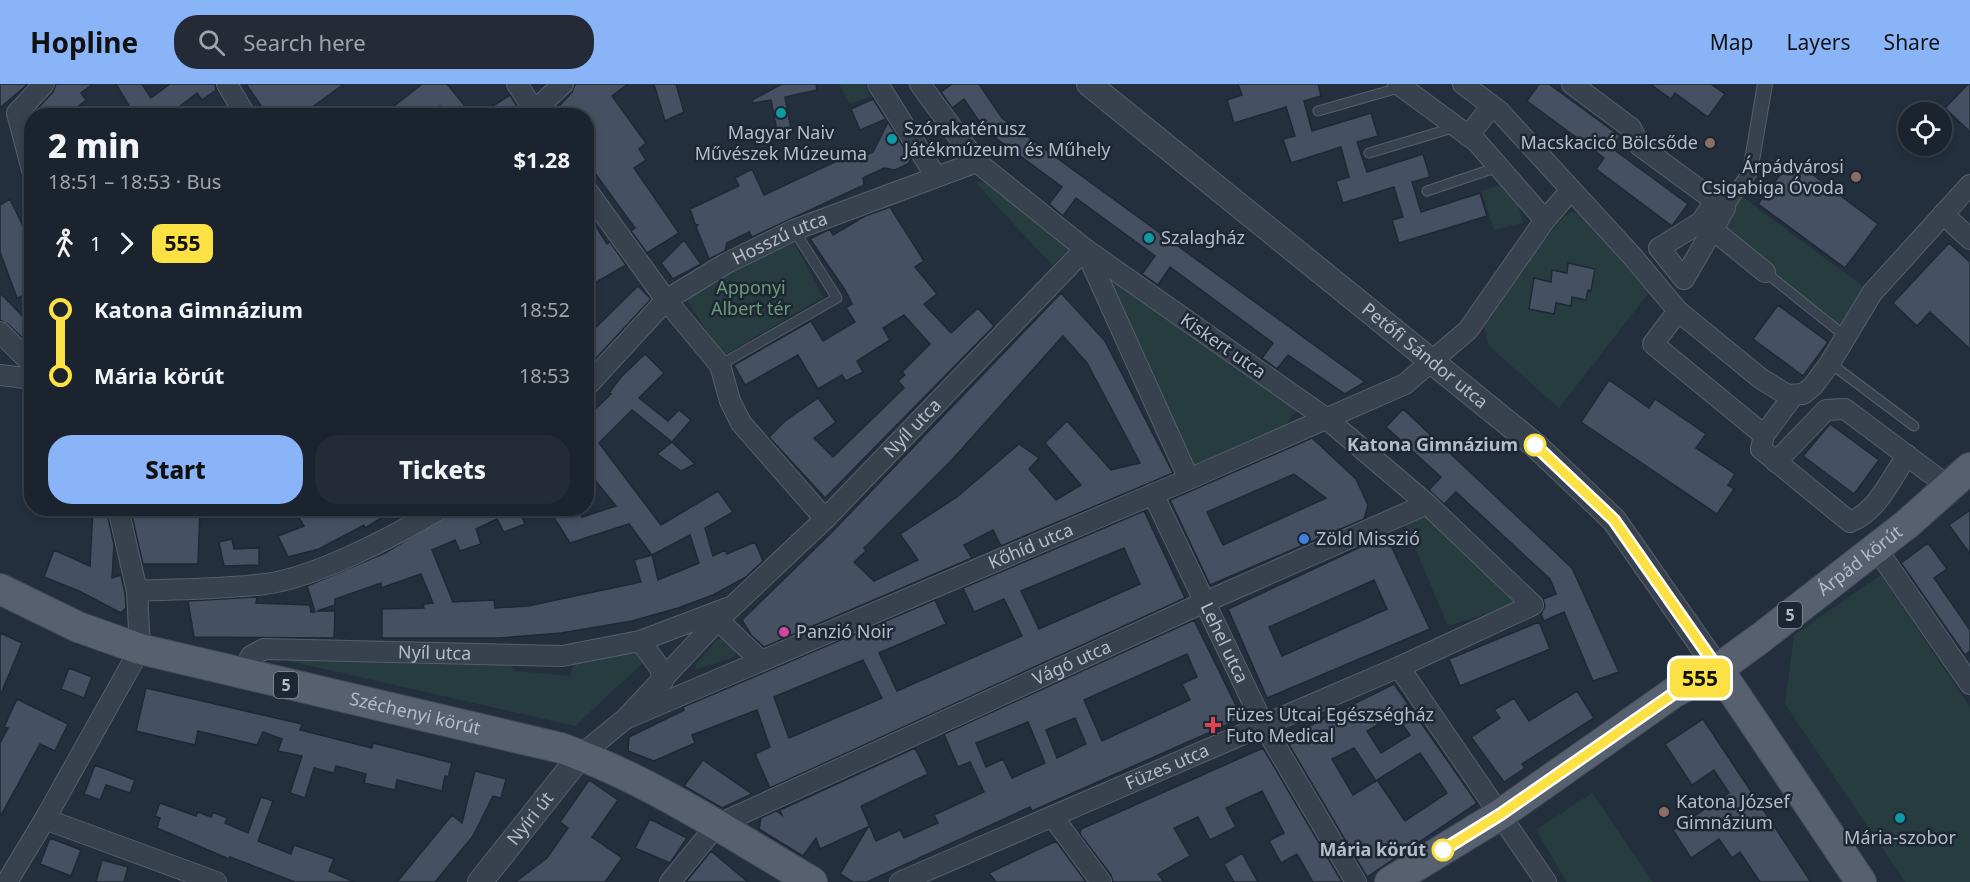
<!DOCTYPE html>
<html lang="en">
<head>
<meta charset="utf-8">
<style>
  body { margin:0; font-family:"Noto Sans",sans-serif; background:#242b36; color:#f1f3f6; height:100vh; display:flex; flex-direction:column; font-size:22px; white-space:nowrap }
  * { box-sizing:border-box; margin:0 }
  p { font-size:20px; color:#a0a4aa }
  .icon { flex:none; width:33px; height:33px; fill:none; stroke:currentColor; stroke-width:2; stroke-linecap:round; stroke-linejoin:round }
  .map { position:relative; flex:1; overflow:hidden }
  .details { position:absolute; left:24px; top:24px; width:570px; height:408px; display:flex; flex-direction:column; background:#1b232e; border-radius:24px; box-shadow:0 3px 9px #0003,0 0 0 2px #39404a }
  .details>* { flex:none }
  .badge { padding:0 12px; border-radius:9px; font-size:21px; line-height:39px }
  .tools { position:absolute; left:1898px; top:18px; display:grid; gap:12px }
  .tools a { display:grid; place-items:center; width:54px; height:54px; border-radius:50%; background:#1b232e; box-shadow:0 3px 9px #0003,0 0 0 2px #39404a; font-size:30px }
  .map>.badge { position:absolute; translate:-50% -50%; box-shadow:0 0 0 3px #fff }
  .legs { display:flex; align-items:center; gap:9px; height:66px; padding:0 24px; font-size:20px }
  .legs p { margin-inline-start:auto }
  .head { display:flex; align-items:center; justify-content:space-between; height:102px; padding:0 24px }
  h1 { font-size:33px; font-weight:800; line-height:45px }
  .primary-button { display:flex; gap:12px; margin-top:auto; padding:12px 24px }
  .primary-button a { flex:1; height:69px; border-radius:24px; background:#8ab4f8; color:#111; font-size:24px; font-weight:800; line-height:69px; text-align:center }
  .primary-button a+a { background:#242b36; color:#f1f3f6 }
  ul { padding:0 24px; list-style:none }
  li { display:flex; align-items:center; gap:21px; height:66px; font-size:22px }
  li i { display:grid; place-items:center; width:9px; height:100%; margin:0 8px; background:currentColor }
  li i::after { content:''; width:15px; height:15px; margin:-8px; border:4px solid; border-radius:50%; background:#1b232e }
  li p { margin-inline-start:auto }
  li:first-child i { background:linear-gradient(#0000 50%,currentColor 0) }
  li:last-child i { background:linear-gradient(currentColor 50%,#0000 0) }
  header { display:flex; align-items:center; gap:36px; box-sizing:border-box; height:84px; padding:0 30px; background:#8ab4f8; color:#111 }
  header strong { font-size:28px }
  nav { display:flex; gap:33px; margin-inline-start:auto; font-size:21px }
  .search { width:420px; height:54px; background:#242b36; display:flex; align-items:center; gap:15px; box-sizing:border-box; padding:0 21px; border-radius:24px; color:#a0a4aa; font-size:22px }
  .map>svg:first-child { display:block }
  .green { fill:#263c3f }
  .building { fill:#455162; stroke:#1f2835; stroke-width:1.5; fill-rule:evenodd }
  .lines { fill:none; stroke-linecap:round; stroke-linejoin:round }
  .service-casing { stroke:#565f6c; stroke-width:11 }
  .pedestrian-casing { stroke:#565f6c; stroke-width:16 }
  .minor-casing { stroke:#565f6c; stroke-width:22 }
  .tertiary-casing { stroke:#565f6c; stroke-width:26 }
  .primary-casing { stroke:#414a57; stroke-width:32 }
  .service { stroke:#38414e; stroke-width:9 }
  .pedestrian { stroke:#38414e; stroke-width:14 }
  .minor { stroke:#38414e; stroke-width:20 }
  .tertiary { stroke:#38414e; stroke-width:24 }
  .primary { stroke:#56606e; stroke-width:30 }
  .line-1-casing { stroke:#fff; stroke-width:14 }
  .line-1 { stroke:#fbe143; stroke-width:9 }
  .culture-dot { fill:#0f9aa8; stroke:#1d2633; stroke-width:2 }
  .education-dot { fill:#8d6e63; stroke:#1d2633; stroke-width:2 }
  .stop-1-dot { fill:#fff; stroke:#fbe143; stroke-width:3 }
  .shop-dot { fill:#3f7fe0; stroke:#1d2633; stroke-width:2 }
  .hotel-dot { fill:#d1479c; stroke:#1d2633; stroke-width:2 }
  .health-dot { fill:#e0444e; stroke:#1d2633; stroke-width:2 }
  .labels { text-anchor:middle; stroke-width:5; stroke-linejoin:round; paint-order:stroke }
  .shield { fill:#1d2633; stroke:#878f9c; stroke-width:1.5 }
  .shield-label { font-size:16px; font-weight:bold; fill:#b4bcc9 }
  .poi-label { font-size:18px; fill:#b4bcc9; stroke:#1d2633; text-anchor:start }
  .street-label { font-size:18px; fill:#b4bcc9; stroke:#1d2633 }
  .park-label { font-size:18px; fill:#6b9a76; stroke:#1d2633 }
  .stop-label { font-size:18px; font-weight:bold; fill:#b4bcc9; stroke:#1d2633; text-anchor:end }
</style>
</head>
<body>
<header>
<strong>Hopline</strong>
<div class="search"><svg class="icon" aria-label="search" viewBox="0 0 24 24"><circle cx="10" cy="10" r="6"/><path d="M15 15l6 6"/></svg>Search here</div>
<nav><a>Map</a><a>Layers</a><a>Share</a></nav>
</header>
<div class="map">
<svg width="1970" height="798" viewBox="0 0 1970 798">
  <rect width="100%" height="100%" fill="#242f3e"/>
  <path class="green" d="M839,0h26l5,12 -20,8z
    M974,97l12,1 83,67 -17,16z
    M1503,100l15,20 5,19 -29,7 -13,-39z
    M1736,108l136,101 -27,43 -133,-107z
    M1572,128l13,3 66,75 -92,118 -70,-62 -7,-28 82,-102z
    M792,154l31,59 -100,59 -37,-57 47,-31z
    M1101,184l197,141 -11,15 -97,43z
    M1426,429l97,89 -75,24 -44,-104z
    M1881,491l89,132v175h-65l-120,-178 9,-69z
    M723,554l11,8 2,7 -2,4 -37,12 -2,-4 23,-26z
    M617,569h18l10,8 -70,65 -295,-67 226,-2 9,14 55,5 3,-10 10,-6z
    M1592,709l61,89h-86l-31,-52z"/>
  <path class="building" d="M0,0h28l-28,24z
    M56,0h37l-12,9 5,7 -20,16h-21l-6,-9 14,-15z
    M116,0h26l9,14 19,-14h45l1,6 -14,10 -5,-7 -30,23h-32z
    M246,0h98l-30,22 6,10h-52z
    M422,0h25l26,32h-25l-8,-10 -12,10h-46z
    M575,0h53l-16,12 34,47 -7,6 7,11 -12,8 45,65 -32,20 -16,-22 4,-3 -49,-67v-45h-36l22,-24z
    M654,0h22l8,28 -19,9z
    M782,0h34l1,6 -32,7 6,32 -14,2 -6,-31 -18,3 -1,-3z
    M952,0h27l23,34 363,264 -20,12 -57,-39 -11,14 -15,-11 11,-15 -103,-76 -12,18 -16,-11 13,-18 -79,-58 -13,18 -14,-12 13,-17 -77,-57 -21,-31 -12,9 -11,-16z
    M1238,0h80l3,12 -17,5 8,30 59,-18 7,23 -21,6 10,30 56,-18 7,23 -18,5 9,30 59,-19 7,23 -88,27 -7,-23 11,-3 -9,-30 -51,16 -7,-22 13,-4 -8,-30 -50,16 -8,-24 12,-3 -9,-29 -52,16 -7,-23 15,-5z
    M1539,0h10l71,52 -8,12 76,56 -16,22 -76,-57 8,-11 -77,-57z
    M1650,0h61l14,10 -17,23 -33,-24 -4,6z
    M1968,0h2v48l-25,-24z
    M510,11l13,21h-46z
    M873,15l13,20 -26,11 -9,-21z
    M888,38l23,37 -3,5 -13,6 -11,-2 -21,10 1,7 -112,52 -3,-5 -22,11 -2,8 -16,8 -13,-32 2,-2 -3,-1 -5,-15 49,-23 -4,-8 17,-9 12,26 75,-35h16l18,-8z
    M1792,75l86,65 -33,44 -87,-64z
    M10,115l22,46v47l-15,6 -17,-46v-47z
    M890,123l34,54 -9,6 22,27 -13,10 27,29 27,-25 16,18 -169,172 -56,-61 16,-16 33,-23 18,24 -22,16 19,19 71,-69 -6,-7 7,-6 -3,-3 28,-28 -26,-29 -21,13 7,12 -33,21 6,11 -17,9 -4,-6 -24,14 -20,-34 -53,30 -11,-20 77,-44 12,20 32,-19 -9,-14 6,-4 -7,-14 -35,-51 20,-10 3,6 32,-19z
    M586,126l21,34 3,-2 16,23 -40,23z
    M684,156l17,24 -28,15 -12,-16z
    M1949,159l21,19v87l-40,-37 -13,14 -24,-23z
    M1568,179l27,6 -4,22 -3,-1 -2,10 -14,-3 -1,9 -15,-3 -2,11 -25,-5 5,-31 17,4 1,-12 15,3z
    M638,202l13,13 -65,70v-32z
    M0,209l32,33v21l-24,-23 -8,-4z
    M1061,209l44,48 68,132 -172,73 -8,-16 -29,15 8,13 -208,89 -13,-12 -9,-15 89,-87zM1063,252l24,27 53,100 -29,7 -44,-49 -22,22 36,42 -25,15 -27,-31 10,-11 -20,-14 -62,53 -57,37 18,26 -44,21 -20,-19 12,-11 -2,-3 86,-86z
    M1778,221l50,37 -25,34 -50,-37z
    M645,270l19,19 -25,25 29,23 11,-11 12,10 -19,22 -40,-32 -33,33 62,82 57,-34 15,21 -28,16 8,28 12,-6 2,4 28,-12 8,19 -17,16 -33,18 -35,13 -46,13 -71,12 -61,5h-118v-29l42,-1 -1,-4 10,-1 -12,-29 -40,14v-5l-46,16v6l-18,6h18l-1,27 -140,-1 -6,-36 69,-4 -1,6 54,2 1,7h4l-8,-26 78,-33 75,-45h58l7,16 -21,8 -7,-13 -21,10 5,15 -21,7 -5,-11 -23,10 21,52 41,-2 1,8 33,-2 113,-24 -7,-22 18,-5 -23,-31 -59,19 -22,-35h28l6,9 34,-11 -30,-37v-51l25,-24 -2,-1 12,-16zM690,451l9,28 -41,17 -6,-25z
    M1609,296l40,28 6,-9 51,35 -10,14 39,26 -7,11 6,4 -17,25 -136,-92z
    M1403,325l169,159 47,104 -26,9 -29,-69 -20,9 -3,-7 4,-8 -2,-7 13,-5 -6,-15 -94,-87 -12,12 -15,-14 12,-13 -55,-50z
    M1830,340l49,36 -25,34 -51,-38z
    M1312,354l44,41 12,26 -4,14 -154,66 -40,-85zM1294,390l32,24 -103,47 -16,-33z
    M672,358l23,22 -14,7 -24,-17z
    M93,424h13l8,37 -2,33 9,-3 4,18 1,15 -5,5 -42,-22 -35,-14 10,-27 36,16z
    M145,424h55l-2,56h-55l-12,-52z
    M293,424h105l-33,20 -1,-3 -45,24 -31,8 -10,-21 26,-10z
    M1970,426v44l-21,-29z
    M1144,427l41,87 -415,190 -15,-34 15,-7 -13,-37 -65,25 3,8 -41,18 -26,-10 1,-14 55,-27 -1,-3 252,-107 11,24 -67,29 18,38 125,-55 -18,-37 -30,13 -11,-24zM1124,464l16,36 -101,45 -18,-38zM863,576l19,38 -93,40 -15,-41z
    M1386,451l44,94 -163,69 -39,-89zM1374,496l13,29 -105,47 -13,-29z
    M232,455l2,10 25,-1v17l-35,1 -5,-24z
    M1928,459l19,26 -13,9 36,52v21l-5,4 -64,-92z
    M1194,536l48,98 -210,93 -2,-4 -163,75h-14l-13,-8 28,-47 -48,22 -4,-11 -13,18 -44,-27 2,-11 15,-7 6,4 -2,-5 135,-62 13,26 -67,32 15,35 24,-11 4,8 34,-15 -4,-8 50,-23 -14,-30 -12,5 -14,-33zM1187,570l10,23 -15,7 8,16 -88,41 -18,-41zM1075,634l11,26 -29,14 -11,-28zM1028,638l17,41 -33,15 -9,-19 -17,8 -10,-24z
    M1539,538l11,27 -90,37 -11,-27z
    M0,549l22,10 -22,53z
    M69,584l23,9 -8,21 -23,-9z
    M1394,600l83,119 -110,74 -82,-139zM1395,630l15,21 -29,18 -14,-22zM1354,664l22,33 -23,14 -21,-36zM1420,669l27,40 -42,28 -28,-41z
    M146,604l156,36 -2,6 72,18 1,-5 79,20 -4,14 -3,-1 -3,15 -45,-11 -2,10 -31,-7 2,-9 -30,-8 -2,7 -20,-5 -9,30 -15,-5 12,-37 -24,-5 4,-12 -19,-7 -6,13 -59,-14 -3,14 -59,-14z
    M1577,607l17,27 -72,46 3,4 -21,14 -33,-45 29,-19 -6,-8 20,-12 15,23z
    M17,615l51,25 -13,27 -15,-7 -40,73v-74l8,-15 -4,-1z
    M1703,635l108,163h-51l-20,-30 -8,6 -13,-19 -28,19 -18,-28 56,-37 -15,-23 -22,15 -27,-41z
    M1263,664l79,134h-29l-16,-28 -16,9 -12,-22 15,-8 -22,-42 -36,17 10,19 -26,13 -12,-23 -24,11 16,28 -32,18 6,8h-51l-2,-7 -31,-41 1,-5z
    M703,676l49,34 -30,14 -38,-22z
    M95,681l40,15 -5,13 -24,-8 -6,15 -16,-6z
    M475,687l31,8 -5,19 -8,-2 -20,40 -38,46h-38l55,-67 10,8z
    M589,696l29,20 -26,37 30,21 -17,24h-90l32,-24 21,-30 -8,-6z
    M261,713l12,4 -15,40 33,13 3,-9 40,14 -5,12 25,11h-59l-65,-25 -1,2 -72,-31 3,-10 -5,-2 5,-13 36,13 2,-4 13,5 2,-5 14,6 -2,5 23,10z
    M650,735l37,19 -17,25 -35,-15z
    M50,754l31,12 -10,26 -31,-12z
    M1056,757l30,41h-90l-7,-9z
    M711,767l37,31h-62z
    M1242,769l16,29h-24l-10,-18z
    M102,776l26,7 -4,15h-28z"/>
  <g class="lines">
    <g class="service-casing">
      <path id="service" d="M1318,27l84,-24
        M1369,69l87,-26
        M1427,107l71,-24
        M1765,188l80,64
        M1830,279l84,63
        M720,281l117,-67 -43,-68"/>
    </g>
    <g class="pedestrian-casing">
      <path id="pedestrian" d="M1725,124l25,-36 15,-88"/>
    </g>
    <g class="minor-casing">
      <g id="minor">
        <path d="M227,0l19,32"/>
        <path d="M517,0l21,32"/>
        <path d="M878,0l57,91"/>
        <path d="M1398,0l79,58 68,78"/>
        <path d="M1463,0l36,27 134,146 45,54 82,67 27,17 16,-1 10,-8 17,-23 42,-70 98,-108"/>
        <path d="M1572,0l59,44 9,18 75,55 10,7 -41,71 -25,-31 42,-26 14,-21"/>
        <path d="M535,26l28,-26"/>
        <path d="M1468,52l24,-30"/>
        <path d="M32,86l-15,-57 27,-29"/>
        <path d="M586,105l80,111 54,65 10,36 11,22 84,96"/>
        <path d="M1943,130l27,25"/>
        <path d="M1712,145l53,43"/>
        <path d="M1085,165l104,230"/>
        <path d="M1678,227l-25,33 111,91"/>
        <path d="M0,248l32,32"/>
        <path d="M0,291l32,4"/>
        <path id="s1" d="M586,303l80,-87 59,-36 69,-34 183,-68"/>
        <path d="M1793,312l-29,39 -3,14 89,73c28,-11 41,-43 57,-67"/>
        <path d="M1776,378l50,-52 19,-1 104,78"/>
        <path id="s2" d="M1153,410l111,232 92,156"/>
        <path d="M1876,464l94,136"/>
        <path d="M137,507c43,-2 86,-2 128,-7 50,-6 132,-49 176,-76"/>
        <path d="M718,536l43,41"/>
        <path d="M640,557l20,27 3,13"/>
        <path d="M1399,583l147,215"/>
        <path id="s3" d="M241,590l10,-18 13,-7 298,7 78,-15 87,-33"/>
        <path id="s4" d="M625,635l564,-240 216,-95 63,-54 77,-110 26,-30"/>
        <path id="s5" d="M581,671l44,-36 93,-99 107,-101 260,-270"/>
        <path d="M1053,733l48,65"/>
        <path d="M45,735l171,63"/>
        <path d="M7,798l38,-63 95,-170 -3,-58 -19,-83"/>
        <path id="s6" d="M670,798l47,-57 488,-223 222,-98"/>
        <path id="s7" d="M900,798l499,-215 134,-62 -106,-101 -100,-85 -242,-170 -108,-87 -57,-78"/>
      </g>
    </g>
    <g class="tertiary-casing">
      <g id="tertiary">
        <path id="s8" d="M1089,0l446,361 79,75 104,149"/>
        <path id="s9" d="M480,798l101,-127"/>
      </g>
    </g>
    <g class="primary-casing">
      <g id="primary">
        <path id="s10" d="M0,505l78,38 62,22 421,99c89,32 170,86 251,134"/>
        <path d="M1718,585l143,213"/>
        <path id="s11" d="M1390,798l111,-68 172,-121 45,-24 44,-32 145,-113 63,-56"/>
      </g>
    </g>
    <use href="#service" class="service"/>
    <use href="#pedestrian" class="pedestrian"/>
    <use href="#minor" class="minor"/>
    <use href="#tertiary" class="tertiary"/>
    <use href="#primary" class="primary"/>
  </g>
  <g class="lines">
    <g class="line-1-casing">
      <path id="line-1" d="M1443,766l58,-36 185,-129 32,-16 -104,-149 -79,-75"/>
    </g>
    <use href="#line-1" class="line-1"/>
  </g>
  <g class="culture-dot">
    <circle cx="781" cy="29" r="6"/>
    <circle cx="892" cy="55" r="6"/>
    <circle cx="1149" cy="154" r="6"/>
    <circle cx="1900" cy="734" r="6"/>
  </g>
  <g class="education-dot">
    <circle cx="1710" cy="59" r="6"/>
    <circle cx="1856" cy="93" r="6"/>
    <circle cx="1664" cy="728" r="6"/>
  </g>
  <g class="stop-1-dot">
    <circle cx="1535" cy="361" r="10"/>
    <circle cx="1443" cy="766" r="10"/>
  </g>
  <circle class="shop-dot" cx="1304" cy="455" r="6"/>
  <circle class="hotel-dot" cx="784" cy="548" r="6"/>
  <path class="health-dot" d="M1210 632h6v6h6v6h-6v6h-6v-6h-6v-6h6z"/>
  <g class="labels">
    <g class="shield">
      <rect x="1778" y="518" width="24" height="26" rx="4.5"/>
      <rect x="274" y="588" width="24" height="26" rx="4.5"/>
    </g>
    <g class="shield-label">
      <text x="1790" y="537">5</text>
      <text x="286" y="607">5</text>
    </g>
    <g class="poi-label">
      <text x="904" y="51">Szórakaténusz<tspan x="904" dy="21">Játékmúzeum és Műhely</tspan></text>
      <text x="781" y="55" text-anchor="middle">Magyar Naiv<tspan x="781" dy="21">Művészek Múzeuma</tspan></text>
      <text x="1698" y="65" text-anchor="end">Macskacicó Bölcsőde</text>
      <text x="1844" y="89" text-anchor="end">Árpádvárosi<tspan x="1844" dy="21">Csigabiga Óvoda</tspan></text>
      <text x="1161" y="160">Szalagház</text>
      <text x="1316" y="461">Zöld Misszió</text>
      <text x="796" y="554">Panzió Noir</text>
      <text x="1226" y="637">Füzes Utcai Egészségház<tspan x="1226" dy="21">Futo Medical</tspan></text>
      <text x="1676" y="724">Katona József<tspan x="1676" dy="21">Gimnázium</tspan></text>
      <text x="1900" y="760" text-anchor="middle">Mária-szobor</text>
    </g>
    <g class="street-label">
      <text dy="6" stroke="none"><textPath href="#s1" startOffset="248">Hosszú utca</textPath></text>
      <text transform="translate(1223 262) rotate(35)" y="6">Kiskert utca</text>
      <text dy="6" stroke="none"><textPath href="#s8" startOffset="432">Petőfi Sándor utca</textPath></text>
      <text dy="6" stroke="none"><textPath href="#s5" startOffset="466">Nyíl utca</textPath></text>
      <text dy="6" stroke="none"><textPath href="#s4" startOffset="441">Kőhíd utca</textPath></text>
      <text dy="6" stroke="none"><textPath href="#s11" startOffset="570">Árpád körút</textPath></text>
      <text dy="6" stroke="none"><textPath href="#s2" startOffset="165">Lehel utca</textPath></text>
      <text dy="6" stroke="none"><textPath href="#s3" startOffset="206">Nyíl utca</textPath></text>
      <text dy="6" stroke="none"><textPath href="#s6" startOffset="464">Vágó utca</textPath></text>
      <text dy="6" stroke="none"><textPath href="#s10" startOffset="435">Széchenyi körút</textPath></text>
      <text dy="6" stroke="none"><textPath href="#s7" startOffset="291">Füzes utca</textPath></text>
      <text dy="6" stroke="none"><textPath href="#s9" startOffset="81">Nyíri út</textPath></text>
    </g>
    <g class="park-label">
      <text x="751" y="210">Apponyi<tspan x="751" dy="21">Albert tér</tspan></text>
    </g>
    <g class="stop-label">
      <text x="1518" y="367">Katona Gimnázium</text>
      <text x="1426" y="772">Mária körút</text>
    </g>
  </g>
</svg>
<div class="tools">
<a><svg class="icon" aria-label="locate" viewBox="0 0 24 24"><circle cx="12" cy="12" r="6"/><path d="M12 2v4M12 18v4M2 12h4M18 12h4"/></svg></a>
</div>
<b class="badge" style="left:1700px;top:594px;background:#fbe143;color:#111">555</b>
<section class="details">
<div class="head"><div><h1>2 min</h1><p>18:51 – 18:53 · Bus</p></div><b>$1.28</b></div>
<div class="legs"><svg class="icon" aria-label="walk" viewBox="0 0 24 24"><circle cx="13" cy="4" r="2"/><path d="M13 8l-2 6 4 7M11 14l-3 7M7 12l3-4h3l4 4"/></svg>1<svg class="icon" aria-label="forward" viewBox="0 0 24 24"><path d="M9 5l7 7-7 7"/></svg><b class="badge" style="background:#fbe143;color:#111">555</b></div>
<ul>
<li><i style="color:#fbe143"></i><b>Katona Gimnázium</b><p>18:52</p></li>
<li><i style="color:#fbe143"></i><b>Mária körút</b><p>18:53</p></li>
</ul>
<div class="primary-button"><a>Start</a><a>Tickets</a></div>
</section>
</div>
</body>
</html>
